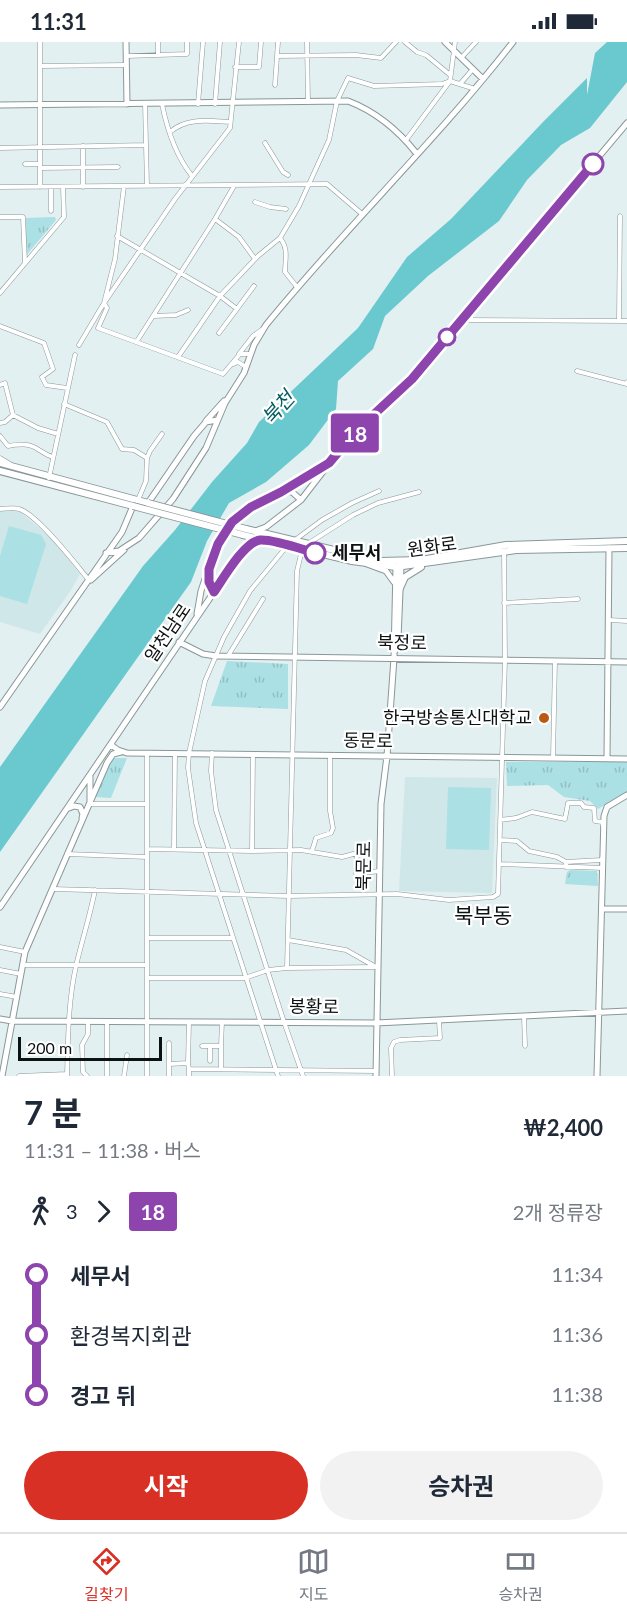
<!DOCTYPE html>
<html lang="ko">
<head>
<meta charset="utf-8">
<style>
  body { margin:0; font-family:Lato,"Noto Sans KR",sans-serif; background:#f2f2f3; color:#1f2937; height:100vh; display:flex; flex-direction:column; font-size:22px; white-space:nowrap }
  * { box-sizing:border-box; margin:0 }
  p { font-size:20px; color:#747a83 }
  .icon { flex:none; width:33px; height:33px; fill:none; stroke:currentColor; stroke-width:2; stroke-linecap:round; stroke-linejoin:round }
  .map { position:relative; height:1034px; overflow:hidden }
  .sheet { display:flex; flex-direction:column; background:#fff; flex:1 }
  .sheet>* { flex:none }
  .badge { padding:0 12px; border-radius:4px; font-size:21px; line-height:39px }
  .scale { position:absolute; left:18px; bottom:15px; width:144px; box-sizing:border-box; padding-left:6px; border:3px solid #0c1111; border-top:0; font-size:16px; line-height:21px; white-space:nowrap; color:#0c1111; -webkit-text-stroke:4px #fff; paint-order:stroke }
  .map>.badge { position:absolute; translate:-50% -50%; box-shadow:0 0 0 3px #fff }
  .legs { display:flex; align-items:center; gap:9px; height:66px; padding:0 24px; font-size:20px }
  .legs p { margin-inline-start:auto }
  .headline { display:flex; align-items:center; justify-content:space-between; height:102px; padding:0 24px }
  h1 { font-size:33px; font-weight:700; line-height:45px }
  .button { display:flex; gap:12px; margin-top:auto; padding:12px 24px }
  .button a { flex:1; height:69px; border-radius:36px; background:#d93025; color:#fff; font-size:24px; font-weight:700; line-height:69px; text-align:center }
  .button a+a { background:#f2f2f3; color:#1f2937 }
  ul { padding:0 24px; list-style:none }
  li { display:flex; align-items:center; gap:21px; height:60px; font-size:22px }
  li i { display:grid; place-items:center; width:9px; height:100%; margin:0 8px; background:currentColor }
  li i::after { content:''; width:15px; height:15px; margin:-8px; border:4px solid; border-radius:50%; background:#fff }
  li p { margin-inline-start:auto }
  li:first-child i { background:linear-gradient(#0000 50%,currentColor 0) }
  li:last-child i { background:linear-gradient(currentColor 50%,#0000 0) }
  .status { display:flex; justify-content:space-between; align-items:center; height:42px; padding:0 30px; background:#fff; direction:ltr }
  .status svg { height:16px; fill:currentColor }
  .tab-bar { display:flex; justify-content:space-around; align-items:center; height:84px; border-top:2px solid #e0e1e3; background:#fff; font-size:16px; color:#747a83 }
  .tab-bar a { display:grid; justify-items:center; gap:3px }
  .tab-bar .selected { color:#d93025 }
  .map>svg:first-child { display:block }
  .built { fill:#cfe7e9 }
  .park { fill:url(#park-tufts) }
  .pitch { fill:#abe0e4 }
  .water { fill:#6ac9cf }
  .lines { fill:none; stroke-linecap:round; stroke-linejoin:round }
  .minor-casing { stroke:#8a9798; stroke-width:5 }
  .tertiary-casing { stroke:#8a9798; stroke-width:7 }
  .secondary-casing { stroke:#8a9798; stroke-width:8 }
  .minor { stroke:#fff; stroke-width:4 }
  .tertiary { stroke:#fff; stroke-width:5 }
  .secondary { stroke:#fff; stroke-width:6 }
  .secondary-bridge-casing { stroke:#8a9798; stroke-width:8; stroke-linecap:butt }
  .secondary-bridge { stroke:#fff; stroke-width:6 }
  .line-1-casing { stroke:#fff; stroke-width:14 }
  .line-1 { stroke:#8e44ad; stroke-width:9 }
  .stop-1-dot { fill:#fff; stroke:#8e44ad; stroke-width:3 }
  .poi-dot { fill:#b95914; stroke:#fff; stroke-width:2 }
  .labels { text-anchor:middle; stroke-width:4.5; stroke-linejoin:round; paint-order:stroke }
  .street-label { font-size:18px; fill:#0c1111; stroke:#fff }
  .stop-label { font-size:18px; font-weight:bold; fill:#0c1111; stroke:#fff; text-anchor:start }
  .poi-label { font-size:18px; fill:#0c1111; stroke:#fff; text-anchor:end }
  .water-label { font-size:20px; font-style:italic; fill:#065d61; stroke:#fff }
  .quarter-label { font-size:21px; fill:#0c1111; stroke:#fff }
</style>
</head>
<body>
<div class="status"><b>11:31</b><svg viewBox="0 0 49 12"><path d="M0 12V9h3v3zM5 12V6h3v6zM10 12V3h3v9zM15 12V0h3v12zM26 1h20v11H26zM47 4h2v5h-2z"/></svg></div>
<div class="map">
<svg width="627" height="1034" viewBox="0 0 627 1034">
  <defs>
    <pattern id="park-tufts" width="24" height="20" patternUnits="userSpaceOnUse" patternTransform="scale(1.5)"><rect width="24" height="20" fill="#abe0e4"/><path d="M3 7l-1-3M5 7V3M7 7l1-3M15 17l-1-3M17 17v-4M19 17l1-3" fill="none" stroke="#92bfc3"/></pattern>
  </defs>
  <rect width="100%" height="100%" fill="#e2f0f1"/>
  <path class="built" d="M18,468l34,29 28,35 -9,16 -31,44 -40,-12v-111z
    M405,735l92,1 -5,115 -93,-2z"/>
  <path class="park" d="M55,175l1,3 -32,38 2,-40z
    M227,619l61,3v45l-77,-3z
    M111,716h16l-16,40 -16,-1z
    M506,720h121v31l-10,4 -19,12 -8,-8 -26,-4 -16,-12 -41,1z
    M570,828l27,1 1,15 -33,-2 2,-12z"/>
  <path class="pitch" d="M9,484l32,9 5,9 -19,60 -27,-8v-40z
    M448,745l43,1 -2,62 -43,-1z"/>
  <path class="water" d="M607,0h20v40l-37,46 -29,17 -34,35 -28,41 -71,55 -43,40 -12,33 -35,32 -2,28 -27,36 -43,37 -37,21 -22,38 -16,41 -191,270v-85l143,-201 32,-36 37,-48 35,-39 12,-21 99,-94 49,-71 44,-38 92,-97 44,-44v17l8,-42z"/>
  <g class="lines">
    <g class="minor-casing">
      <path id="minor" d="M158,0v13
        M307,0l1,60
        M405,0l12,10 9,3 23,19
        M127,14l60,-2v-12
        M277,14l79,-1 25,3 15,-16
        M461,16l15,-16
        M40,24l86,-1
        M235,25h24l2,-25
        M460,42l13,-15
        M275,43l3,-43
        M145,61l2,83
        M162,62c5,25 14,52 30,72
        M198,62l5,-62
        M215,62l5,-62
        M170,90c17,-15 39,-11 61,-10
        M406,98l44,-59 5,-39
        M265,101l18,29 5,3
        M0,106l146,-3
        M25,122h15
        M40,126l78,-1
        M124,144l-9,73 -11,44 3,5 -9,20 125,46 17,-20h10
        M0,145l327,-3 35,30
        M40,145v-145
        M83,145v-41
        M255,160l15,5 16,2
        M51,169v-24
        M0,175h23l2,45
        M215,177l24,18 16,22
        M117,194l103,60 17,13
        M280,196c9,11 5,21 5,34l12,15
        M0,251l64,-76 -1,-30
        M154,274l22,-1 12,-5
        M463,278l164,1
        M619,279l1,-105
        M0,284l44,17 9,26 -11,8 4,8 21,3
        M219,291l35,-47
        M137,299l78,-122 19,-33
        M79,303l25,-42 71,-104 55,-71 9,-86
        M239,312l14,-18 10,-7
        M178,315l42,-61 38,-40 22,-18 19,-32 30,-66 8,-39 11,-23 26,8 68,-2 8,-3 25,8
        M231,323l7,-3 8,5
        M577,329l50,13v-2
        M0,343l5,-2 8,32
        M64,362l43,18 15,27 12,1 13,8
        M0,381l5,-1 8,-7 25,13 20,6
        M0,394l8,10c11,-2 22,-3 31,4 6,3 8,6 14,7
        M0,416l10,6
        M49,436l26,-123
        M138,458l8,-19 1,-23 3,-7 12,-17
        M0,467c6,0 13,-2 19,0 18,5 56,54 69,70
        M295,498l27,-20 30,-17 27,-12
        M309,501l44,-28 25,-12 41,-11
        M504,561l74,-4
        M609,578l18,1
        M228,614l35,-57
        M147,711v323
        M212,711l-1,18 5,39 68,212 19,54
        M553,716l2,-97
        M90,762h57
        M500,778l16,-2 16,-6 33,7 3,-16h13l3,4 10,1 1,13 7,1 1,4
        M500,798l17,1 12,10 28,6 9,5v5
        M147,807l105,2 49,-1 41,7 15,-4 -1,21 23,-3
        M174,807l1,-96
        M252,809l1,-97
        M312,809l4,-13 15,-5 2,-5 -3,-17v-55
        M67,812l80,3
        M566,820l35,-2 2,-3
        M499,822l104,4
        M53,847l235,7 109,-2 52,6 44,-3 5,-3 7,-234 -1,-109
        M147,896h85
        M288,898l58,10 30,17
        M0,905l25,5
        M23,923h124
        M287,926l10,-397 5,-21
        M0,928l21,4
        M147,936h98l23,-8 19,-2 90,-1
        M0,952l17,3
        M524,975l1,29
        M169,1001v21
        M202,1004h19v23
        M210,1004v15
        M221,1004l1,-24
        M188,1021l1,-41
        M189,1027l187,2
        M19,1034l48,-2
        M67,1034c1,-37 1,-74 9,-110 6,-26 14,-50 19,-76
        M87,1034l-4,-4 -1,-27 6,-11v-13
        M107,1034v-55
        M124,1034l3,-21
        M169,1034v-12l19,-1 1,6
        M189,1034v-7
        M278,1034l-82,-253 -8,-55 1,-15 16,-72 19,-44 26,-46 37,-45
        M392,1034l-1,-28 3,-6 6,-2 40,-2 -1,-17"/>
    </g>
    <g class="tertiary-casing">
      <path id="tertiary" d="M126,0l1,62
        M445,0l38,37
        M0,63l348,-4c29,11 50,29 69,53
        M206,379l18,-20
        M284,448l41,-24
        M148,461l46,-67 12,-14 11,-2
        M255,489l11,-4 35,-27 44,-57 67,-64 215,-256
        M106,511l13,-2 20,-13 34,-39 33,-51 19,-45 19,-30 10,-28 12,-20c79,-97 170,-184 247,-283
        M367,522l19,7 8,11
        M91,538l33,-30
        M214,551c-15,-21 8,-61 24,-76 8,-8 18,-13 28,-18 8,-5 16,-9 26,-7l9,8
        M197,572l4,-23 6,-18
        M179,600l24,12 13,2 411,6
        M395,609l3,-12 3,-72
        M0,665l122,-175 11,-26
        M111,703l7,5 9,3 500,6
        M607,716l2,-210
        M90,734v27
        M69,766l5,-2 6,1 3,7 -1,4
        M0,865l231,-340 19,-23 11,-4
        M603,867h24
        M0,977l12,2 364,2 251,-12
        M2,1034l23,-124 82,-189 6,-9 8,-2
        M376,1034l5,-272 6,-48 7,-98 2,-91
        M597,1034l7,-260 3,-9 20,-12"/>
    </g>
    <g class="secondary-casing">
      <path id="secondary" d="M0,421l148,40
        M0,429l133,35
        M246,487l134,32 41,-1 85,-15 121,-4
        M243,493l109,26 44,6 120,-17 111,-2
        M400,546l5,-11 16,-10"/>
    </g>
    <use href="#minor" class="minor"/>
    <use href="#tertiary" class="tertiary"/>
    <use href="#secondary" class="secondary"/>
    <g class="secondary-bridge-casing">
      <path id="secondary-bridge" d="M148,461l98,26
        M133,464l110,29"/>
    </g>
    <use href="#secondary-bridge" class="secondary-bridge"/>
  </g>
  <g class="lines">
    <g class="line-1-casing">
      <path id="line-1" d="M315,511c-14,-4 -41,-14 -55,-13 -16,2 -37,39 -46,52l-5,-10v-13l9,-25 14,-22 19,-15 30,-15 48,-29 27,-32 56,-52 181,-215"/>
    </g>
    <use href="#line-1" class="line-1"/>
  </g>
  <g class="stop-1-dot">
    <circle cx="593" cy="122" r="10"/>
    <circle cx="447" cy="295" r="8"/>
    <circle cx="315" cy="511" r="10"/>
  </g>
  <circle class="poi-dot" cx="544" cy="676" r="6"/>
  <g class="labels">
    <g class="street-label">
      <text transform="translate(432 505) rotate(-8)" y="6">원화로</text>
      <text transform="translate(168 591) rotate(-56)" y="6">알천남로</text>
      <text transform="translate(402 601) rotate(1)" y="6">북정로</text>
      <text transform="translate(368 699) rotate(1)" y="6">동문로</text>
      <text transform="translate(364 824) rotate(-89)" y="6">북문로</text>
      <text transform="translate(314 965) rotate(1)" y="6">봉황로</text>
    </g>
    <g class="stop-label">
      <text x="332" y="517">세무서</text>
    </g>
    <g class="poi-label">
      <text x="532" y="682">한국방송통신대학교</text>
    </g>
    <g class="water-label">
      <text transform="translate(278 366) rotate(-48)" y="7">북천</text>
    </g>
    <g class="quarter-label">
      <text x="483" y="881">북부동</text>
    </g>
  </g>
</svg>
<div class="scale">200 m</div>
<b class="badge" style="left:355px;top:391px;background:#8e44ad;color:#fff">18</b>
</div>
<section class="sheet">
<div class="headline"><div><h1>7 분</h1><p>11:31 – 11:38 · 버스</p></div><b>₩2,400</b></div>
<div class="legs"><svg class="icon" aria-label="walk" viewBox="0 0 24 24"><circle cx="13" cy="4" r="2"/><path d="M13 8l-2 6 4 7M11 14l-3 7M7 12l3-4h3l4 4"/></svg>3<svg class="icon" aria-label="forward" viewBox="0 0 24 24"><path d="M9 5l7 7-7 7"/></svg><b class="badge" style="background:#8e44ad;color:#fff">18</b><p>2개 정류장</p></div>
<ul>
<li><i style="color:#8e44ad"></i><b>세무서</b><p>11:34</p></li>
<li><i style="color:#8e44ad"></i><span>환경복지회관</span><p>11:36</p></li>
<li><i style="color:#8e44ad"></i><b>경고 뒤</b><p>11:38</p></li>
</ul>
<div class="button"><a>시작</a><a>승차권</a></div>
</section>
<nav class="tab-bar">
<a class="selected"><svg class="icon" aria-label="directions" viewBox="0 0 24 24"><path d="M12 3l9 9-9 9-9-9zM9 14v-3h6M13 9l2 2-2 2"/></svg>길찾기</a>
<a><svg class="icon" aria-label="map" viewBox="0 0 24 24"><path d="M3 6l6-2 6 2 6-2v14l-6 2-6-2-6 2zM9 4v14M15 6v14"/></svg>지도</a>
<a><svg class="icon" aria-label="tickets" viewBox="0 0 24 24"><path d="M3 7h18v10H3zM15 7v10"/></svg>승차권</a>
</nav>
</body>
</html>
